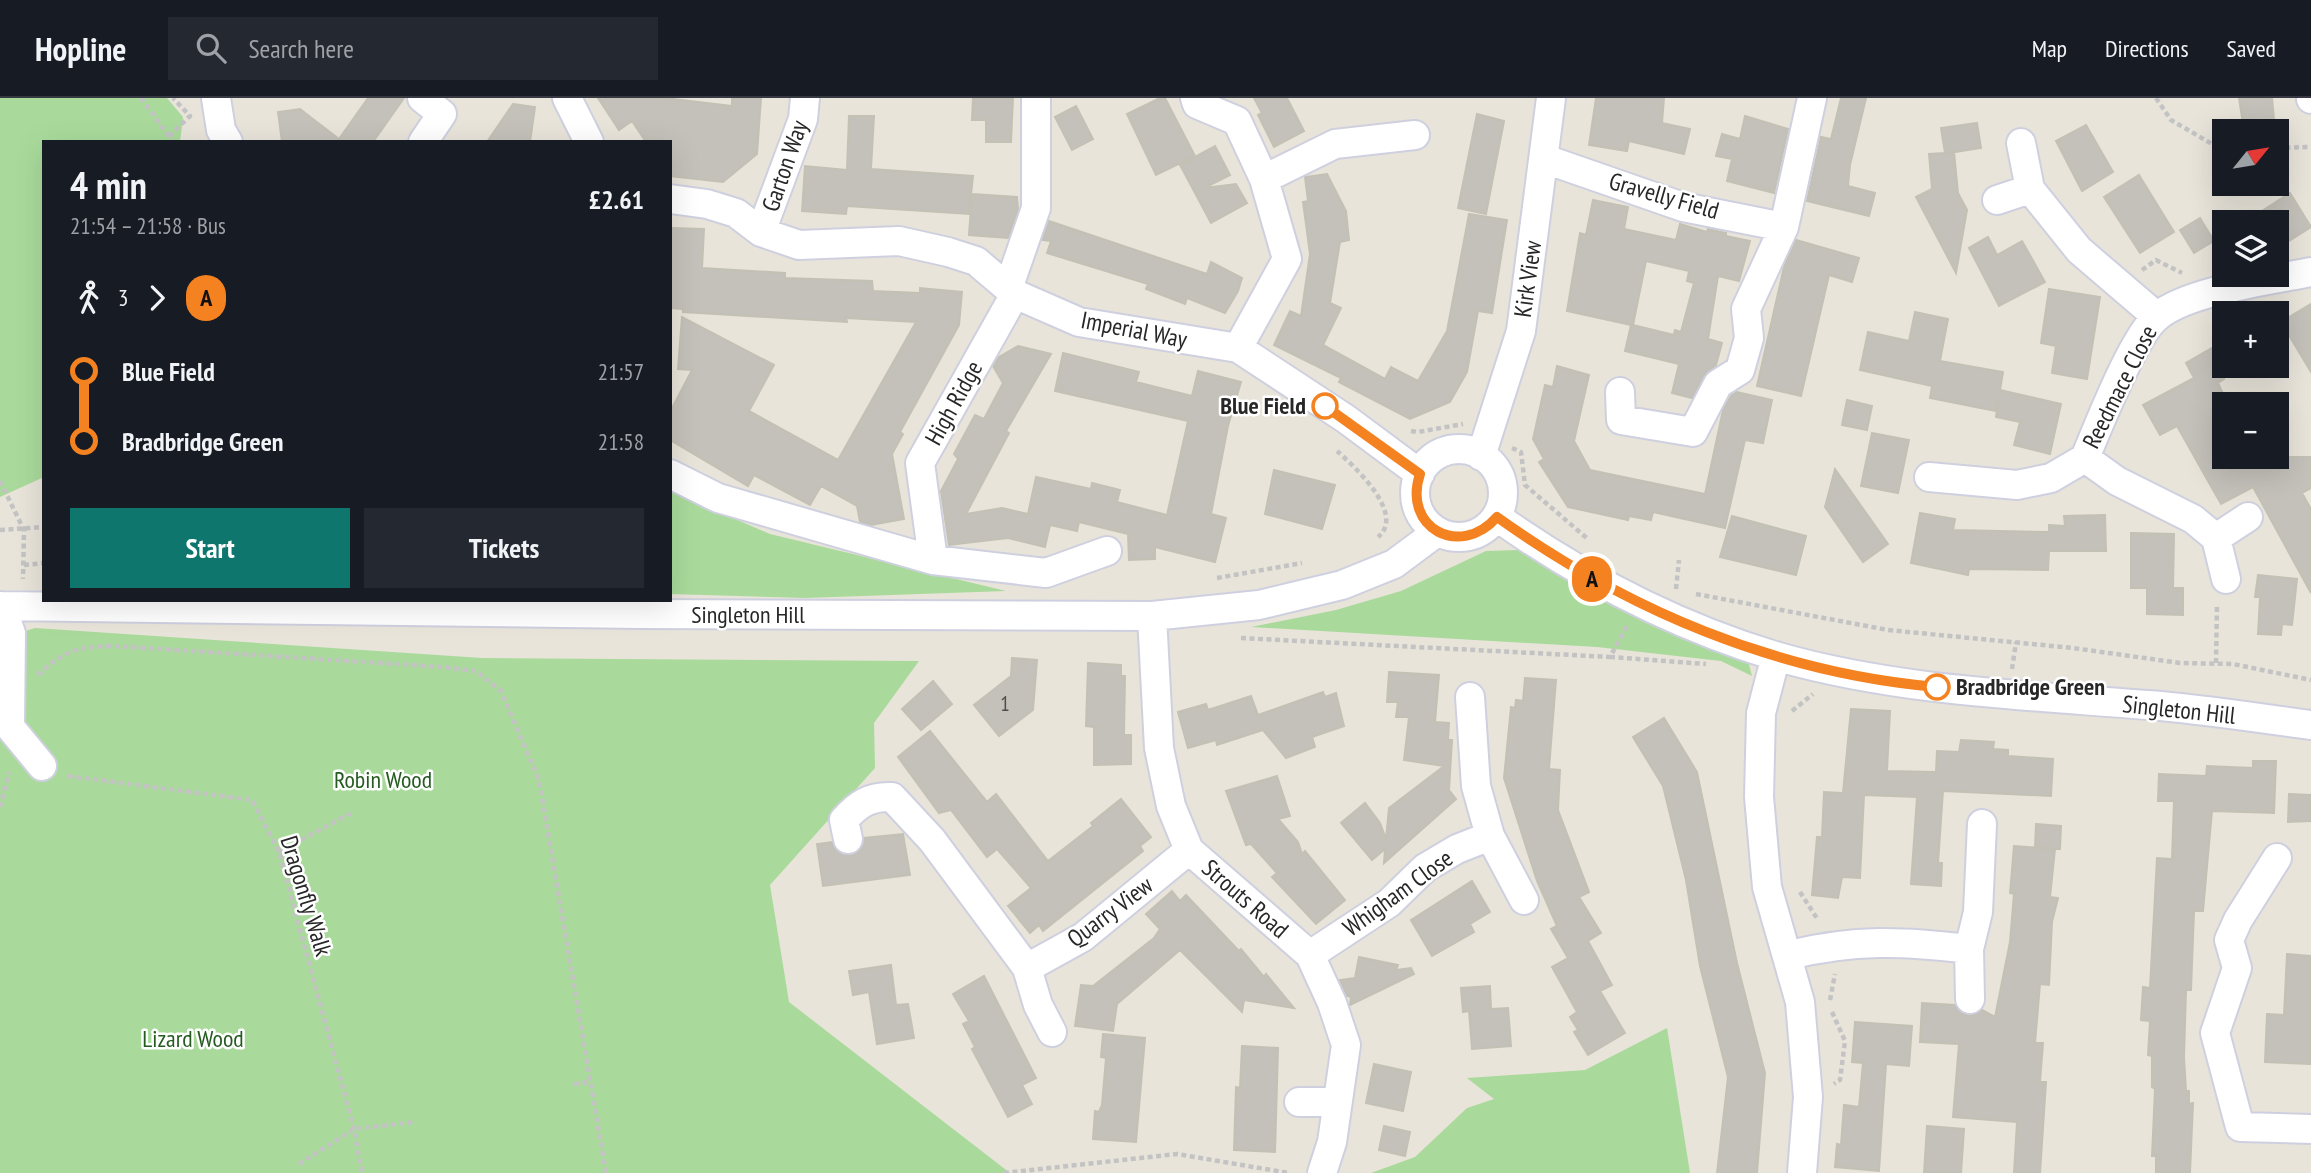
<!DOCTYPE html>
<html lang="en">
<head>
<meta charset="utf-8">
<style>
  body { margin:0; font-family:"PT Sans Narrow",sans-serif; background:#242831; color:#f1f3f6; height:100vh; display:flex; flex-direction:column; font-size:26px; white-space:nowrap }
  * { box-sizing:border-box; margin:0 }
  p { font-size:23px; color:#9ea1a6 }
  .icon { flex:none; width:38px; height:38px; fill:none; stroke:currentColor; stroke-width:2; stroke-linecap:round; stroke-linejoin:round }
  .map { position:relative; flex:1; overflow:hidden }
  .sheet { position:absolute; left:42px; top:42px; width:630px; height:462px; display:flex; flex-direction:column; background:#171b24; border-radius:0px; box-shadow:0 7px 28px #0002 }
  .sheet>* { flex:none }
  .badge { padding:0 14px; border-radius:23px; font-size:24px; line-height:46px }
  .needle { width:46px; rotate:60deg }
  .buttons { position:absolute; left:2212px; top:21px; display:grid; gap:14px }
  .buttons a { display:grid; place-items:center; width:77px; height:77px; border-radius:0px; background:#171b24; box-shadow:0 7px 28px #0002; font-size:35px }
  .map>.badge { position:absolute; translate:-50% -50%; box-shadow:0 0 0 4px #fff }
  .legs { display:flex; align-items:center; gap:10px; height:77px; padding:0 28px; font-size:23px }
  .legs p { margin-inline-start:auto }
  .summary { display:flex; align-items:center; justify-content:space-between; height:119px; padding:0 28px }
  h1 { font-size:38px; font-weight:700; line-height:52px }
  .cta { display:flex; gap:14px; margin-top:auto; padding:14px 28px }
  .cta a { flex:1; height:80px; border-radius:0px; background:#0f766e; color:#fff; font-size:28px; font-weight:700; line-height:80px; text-align:center }
  .cta a+a { background:#242831; color:#f1f3f6 }
  ul { padding:0 28px; list-style:none }
  li { display:flex; align-items:center; gap:24px; height:70px; font-size:26px }
  li i { display:grid; place-items:center; width:10px; height:100%; margin:0 9px; background:currentColor }
  li i::after { content:''; width:18px; height:18px; margin:-9px; border:5px solid; border-radius:50%; background:#171b24 }
  li p { margin-inline-start:auto }
  li:first-child i { background:linear-gradient(#0000 50%,currentColor 0) }
  li:last-child i { background:linear-gradient(currentColor 50%,#0000 0) }
  header { display:flex; align-items:center; gap:42px; box-sizing:border-box; height:98px; padding:0 35px; background:#171b24; border-bottom:2px solid #363941 }
  header strong { font-size:33px }
  nav { display:flex; gap:38px; margin-inline-start:auto; font-size:24px }
  .search { width:490px; height:63px; background:#242831; display:flex; align-items:center; gap:18px; box-sizing:border-box; padding:0 24px; border-radius:0px; color:#9ea1a6; font-size:26px }
  .map>svg:first-child { display:block }
  .green { fill:#a9da9b }
  .building { fill:#c4c0ba; stroke:#c3c0b4; stroke-width:2; fill-rule:evenodd }
  .lines { fill:none; stroke-linecap:round; stroke-linejoin:round }
  .minor-casing { stroke:#cfd0df; stroke-width:32 }
  .path { stroke:#c3c3c3; stroke-width:4.5; stroke-dasharray:5 3.5; stroke-linecap:butt }
  .minor { stroke:#fff; stroke-width:28 }
  .line-1-casing { stroke:#fff; stroke-width:16 }
  .line-1 { stroke:#f58220; stroke-width:10 }
  .stop-1-dot { fill:#fff; stroke:#f58220; stroke-width:3.5 }
  .labels { text-anchor:middle; stroke-width:5; stroke-linejoin:round; paint-order:stroke }
  .number-label { font-size:21px; fill:#4e4d4c }
  .street-label { font-size:24px; fill:#272727; stroke:#fff }
  .stop-label { font-size:24px; font-weight:bold; fill:#272727; stroke:#fff; text-anchor:end }
  .park-label { font-size:24px; fill:#255b20; stroke:#fff }
</style>
</head>
<body>
<header>
<strong>Hopline</strong>
<div class="search"><svg class="icon" aria-label="search" viewBox="0 0 24 24"><circle cx="10" cy="10" r="6"/><path d="M15 15l6 6"/></svg>Search here</div>
<nav><a>Map</a><a>Directions</a><a>Saved</a></nav>
</header>
<div class="map">
<svg width="2311" height="1075" viewBox="0 0 2311 1075">
  <rect width="100%" height="100%" fill="#e8e4da"/>
  <path class="green" d="M0,0h167l16,19 -3,25h-136v335l-44,20z
    M670,393l100,43 236,57 -201,7 -135,-4z
    M1519,452l229,111 4,15 -31,-15 -124,-14 -346,-20 85,-17 65,-19 85,-40z
    M35,530l447,30 437,3 -45,62 1,45 -105,117 19,117 221,171h-1010v-534z
    M1667,930l23,145h-319l44,-16 52,-49 27,-9 -27,-21 118,-8z"/>
  <path class="building" d="M368,0h36l-31,44h-91l-4,-30 22,-3 39,30z
    M598,0h67l67,8v-8h29l-4,56 -34,28 -53,-6v-34h-24l-14,-21 -13,9z
    M973,0h40l-2,44h-25v-22h-14z
    M1160,0h5l30,58 -39,19 -29,-61z
    M1254,0h33l17,33 -30,16 -16,-32 4,-2z
    M1596,0h68l-2,25 28,6 -6,25 -55,-13 -2,10 -38,-6z
    M1841,0h25l-16,67 -2,21 27,7 -6,23 -62,-15 14,-64 10,2z
    M2239,0h33l2,22 -31,4z
    M513,6l22,3 -5,35h-43z
    M1076,8l17,33 -21,11 -17,-33z
    M1477,16l27,7 -18,93 -28,-6z
    M849,18h25l-3,53 102,7 -4,38 -122,-8 -1,8 -44,-3 3,-45 42,4z
    M1745,18l43,13 -14,64 -47,-12 5,-22 -16,-3 6,-22 18,5z
    M1977,25l4,25 -32,5 5,-1 4,41 9,17 -11,63 -40,-76 16,-8 -3,-35 16,-1 -4,-25z
    M2086,27l27,47 -31,19 -26,-50z
    M1215,48l15,29 -26,13 32,-4 11,19 -36,20 -31,-58z
    M1327,76l19,37 3,29 -9,2 -10,61 11,5 -18,37 62,34 6,-12 27,14 29,-50 22,-117 38,6 -15,93 -14,-2 -11,61 -17,30 -40,17 -71,-37 2,-4 -67,-33 16,-34 11,5 9,-62 -7,-52 5,-1 -3,-24z
    M2139,77l35,57 -34,21 -36,-56z
    M2290,95l21,34 -27,17 -7,-11v-11h-7l-8,-11z
    M972,96l45,3 1,13 -10,28 -39,-3z
    M1593,102l35,7 -4,22 52,11 4,-16 27,8 1,-3 18,4v3l24,5 -11,40 -21,-5 -10,63 14,4 -6,22 -12,11 -12,22 -20,-5 7,-29 -54,-13 6,-26 -64,-14 13,-78 6,2zM1646,163l43,10 -2,10 7,2 -13,49 -6,-2 -1,5 -41,-10z
    M2200,120l14,23 -20,12 -14,-23z
    M1049,123l158,53 4,-12 31,16 -4,13 -13,22 -38,-15 -2,6 -39,-15 2,-5 -101,-31 4,-12 -9,-1z
    M670,130l34,1 -2,39 83,5v5l87,3 1,10 47,2v-5l42,4 -3,33 -59,107 3,2 -11,20 12,65 -33,6 -11,-3 -3,-16 -36,-20 -11,19 -56,-30 -6,11 -78,-46v-28l22,-42 -14,-1 4,-52 92,48 -25,46 89,49 78,-138 -70,-4 1,4 -164,-10v-3l-13,-1z
    M1988,139l9,18 25,-14 23,41 -46,24 -30,-58z
    M1796,142l63,18 -7,24 -23,-7 -28,121 -44,-10 27,-119z
    M2049,191l51,8 -13,82 -35,-6 4,-27 -15,-3z
    M2311,206v68l-30,-50z
    M1915,214l33,7 -8,42 63,11 -3,18 61,14 -11,50 -36,-9 6,-23 -24,-5 2,-17 -2,11 -66,-13 2,-12 -72,-16 8,-38 41,9z
    M2224,243v38l-6,4 6,13v61h87v31l-9,5 9,16v84l-58,-106 -32,17 -44,-78 -17,9 -17,-30 51,-27 -8,-15z
    M1018,248l33,8 -45,77 3,2 -43,81 36,-6 26,6 8,-37 55,12 1,-6 28,7 -3,12 50,13 21,-94 -133,-30 8,-38 76,19 -3,10 56,14 6,-25 43,11 -13,44 -17,88 15,4 -11,44 -60,-15v12l-26,1 -1,-26 -49,-12 -2,9 -27,-6 -5,22 -37,-9 -59,7 -8,-54 17,-32 -4,-5 21,-39 9,4 19,-36 -10,-17 6,-9z
    M1557,268l32,9 -15,66 16,29 115,24 18,-84 8,-14 6,-4 35,8 -9,43 -18,-3 -20,88 -72,-16 -2,8 -22,-4 -1,4 -60,-13 -29,-45 5,-3 -11,-20 12,-54 8,2z
    M1847,302l25,6 -5,24 -25,-5z
    M1872,335l37,7 -11,53 -37,-7z
    M1835,371l53,75 -25,18 -38,-55z
    M1274,372l61,15 -13,44 -57,-15z
    M1920,415l35,6 -2,11 96,2v-7l16,1 -1,-10 41,-1 1,36h-57l-1,19 -79,-1 -1,6 -57,-12z
    M1732,418l74,20 -10,39 -76,-18z
    M2131,435l43,1 -1,54h10v27l-36,-1v-26h-16z
    M2258,477l39,4 -5,46 -10,-1 -1,11 -23,-1 2,-37h-5z
    M1012,560l25,2 -4,50 -34,26 -25,-31 37,-29z
    M1088,565l33,2v11h4l-1,59h7v29l-37,1v-38l-8,-1z
    M1389,574l50,3 -4,47 14,1 -1,17h4l-3,50 7,9 -72,64 1,-14 -13,11 -31,-37 24,-20 15,20 6,16 3,-31 55,-42 -40,-6 5,-43h-13l2,-15h-11z
    M1525,580l31,2 -7,89 11,1 -2,40 31,82 -10,5 22,36 -13,8 24,44 -12,6 25,42 -37,22 -14,-23 4,-2 -8,-13 7,-5 -25,-45 16,-9 -17,-29 6,-3 -20,-45 -33,-103 7,-71 4,1 1,-8 7,1z
    M933,583l19,23 -31,26 -19,-21z
    M1323,594l2,5 11,-4 8,33 -32,11 3,10 -29,11 -23,-28 -46,15 -1,-5 -28,8 -10,-36 28,-8 2,6 43,-14 7,19z
    M1851,611l39,2 -3,60 49,1 1,-21 22,1 2,-12 33,2 -1,7 15,1v6l45,3 -2,37 -108,-5 -5,72h4l-1,23 -30,-2 6,-87 -53,-2 -4,83 -18,-1 -4,21 -26,-3 5,-58h5l2,-45 19,1z
    M1664,620l33,54 40,191 28,110 -8,100h-40l11,-96 -28,-111 -14,-86 -23,-94 -30,-49z
    M930,633l57,71 9,-8 52,67 45,-35 -2,-3 30,-24 30,38 -11,9 3,5 -100,80 -4,-6 -9,8 -22,-27 23,-18 -34,-39 -10,8 -36,-47 -12,3 -41,-56z
    M2253,663h23l-2,52 -62,-2 -9,100h-9l-3,79h-5l-2,67 2,34h3v13l4,-1 -3,70h-34v-17h-4l3,-67 -3,-2v-31l-4,-1 2,-34 -9,-1 2,-33 7,1 7,-130 15,1 2,-58h-16l1,-27 47,2 1,-10 46,2z
    M1277,678l13,40 -12,3 20,23 4,12 3,-3 40,49 -29,24 -44,-47 5,-4 -26,-29 -5,1 -20,-54z
    M2289,696l22,1v26l-23,1z
    M2036,726l25,2 -1,23 -25,-2z
    M903,736l7,41 -87,11 -6,-42 15,-2 4,9 15,4 9,-4 4,-13z
    M2014,748l41,3 -5,48 8,1 -6,24 -3,63 -9,-1 -5,59h8l-3,39h6l-6,91h-26l3,-51 -64,-5 6,-73 -39,-2 2,-39 33,2 6,8 9,3 12,-6 13,7 15,-75 4,-48 -4,-1z
    M1472,783l18,31 -20,12 4,8 -42,24 -21,-36z
    M1172,793l8,10 6,-6 53,56 2,-2 23,28 2,-3 28,34 -50,-8 -2,12 -62,-62 -63,54 -4,27 -38,-5 6,-41 12,1 61,-48 6,-9 -14,-15z
    M2287,856l24,2v108l-46,-2 2,-48 17,1z
    M1359,859l39,8 -2,5 15,-2 3,6 -64,31 1,-8 -4,-1 -7,-16 15,-2z
    M891,867l5,40 12,-1 6,34 -37,6 -8,-52 -16,3 -4,-24z
    M984,878l52,102 -14,7 10,19 -24,13 -36,-68 3,-2 -12,-23 6,-3 -16,-27z
    M1490,888l1,23 17,-1 3,38 -39,3 -3,-38 -6,1 -2,-24z
    M1855,924l57,4 -3,40 -23,-2 -7,107 -44,-4 2,-23 4,1 3,-40 15,2 4,-44 -11,-1z
    M1103,936l42,4 -9,104 -43,-3 2,-28 4,1 3,-7 4,-47 -5,-1z
    M1242,948l36,2 -3,104 -41,-2 2,-63 4,1z
    M1374,966l37,8 -8,39 -37,-8z
    M1384,1028l26,6 -5,24 -26,-6z
    M1927,1028l37,3 -3,44h-37z"/>
  <g class="lines">
    <g class="minor-casing">
      <path id="minor" d="M216,0l5,32 7,12
        M422,0l20,16 -19,28
        M567,0l22,44
        M1195,0l2,6 40,17 27,58 23,80 -49,89
        M2311,0v1
        M2021,45l9,46 49,61 77,66
        M1545,61l138,48 101,20
        M1264,81l71,-35 80,-9
        M670,101l37,5 29,9 25,19 38,13 100,-4 49,11 28,9 39,33 64,28 159,26 108,71 74,55
        M1997,102l33,-11
        M761,134l42,-113 2,-21
        M1009,188l27,-78v-110
        M1620,294l1,28 72,12 25,-48 22,-14 9,-32 -3,-29 38,-82 28,-129
        M1415 395a44 44 0 1 1 88 0a44 44 0 1 1-88 0Z
        M1481,358l40,-125 30,-233
        M2085,360c13,-31 49,-124 73,-142 30,-25 113,-36 153,-44
        M670,376l48,24 215,62 113,13 61,-22
        M1929,379l88,8 34,-7 34,-20 32,23 76,38 23,19 10,41
        M1497,419c86,61 176,108 278,139 121,35 248,39 373,49 54,4 109,13 163,20
        M2216,440l32,-21
        M933,462l-13,-97 95,-169
        M0,508l641,8 511,2 107,-11 83,-20 52,-21 43,-32
        M1,508l10,27 -1,94 32,39
        M1152,518l7,132 12,58 18,44 121,105 22,48 14,42 -14,97 -10,31
        M1776,558l-15,57 -2,84 8,90 33,115 8,95 -6,76
        M1470,599l6,89 14,50 34,64
        M848,741l-4,-19c14,-16 26,-24 48,-23l40,43 95,128 11,37 14,27
        M2277,760l-39,62 -9,20 8,28 -22,65 25,94 71,2
        M1969,851l1,50
        M1310,857l79,-52 36,-35 32,-19 33,-13
        M1789,857c66,-16 113,-14 180,-6l9,-37 4,-88
        M1027,870l56,-31 106,-87
        M1299,1004h38"/>
    </g>
    <path class="path" d="M141,0l32,44
      M2156,0l15,22 53,31
      M169,38l21,-20 -17,-18
      M2277,50l34,-1
      M2142,172l14,-10 26,13
      M1411,333l7,1 45,-8
      M1512,350l9,4 4,33 64,55
      M1337,353c18,16 69,63 41,86
      M0,383l24,49 -1,49
      M0,432l44,-3
      M24,467l20,-2
      M1217,480l85,-15
      M1676,491l3,-29
      M1696,496l192,36 185,18 107,15 53,1 78,16
      M1241,540l369,19 17,-31
      M1610,559l96,7
      M2216,565l1,-59
      M2012,571l4,-27
      M38,577c27,-25 39,-28 75,-29l329,21 34,4 25,20 38,89 67,393
      M1792,613l21,-17
      M68,678l184,24 27,52 75,277 8,44
      M0,709l9,-35
      M279,754l74,-40
      M1800,794l18,28
      M1830,902l5,-26
      M1832,914l13,29 -5,39 -6,4
      M574,986l16,-2
      M299,1066l55,-35 60,-7
      M1004,1075l173,-19 112,19"/>
    <use href="#minor" class="minor"/>
  </g>
  <g class="lines">
    <g class="line-1-casing">
      <path id="line-1" d="M1325,308l95,68c-18,54 40,85 77,43 130,93 279,156 440,170"/>
    </g>
    <use href="#line-1" class="line-1"/>
  </g>
  <g class="stop-1-dot">
    <circle cx="1325" cy="308" r="12"/>
    <circle cx="1937" cy="589" r="12"/>
  </g>
  <g class="labels">
    <g class="number-label">
      <text x="1005" y="613">1</text>
    </g>
    <g class="street-label">
      <text transform="translate(785 68) rotate(-71)" y="8">Garton Way</text>
      <text transform="translate(1664 98) rotate(16)" y="8">Gravelly Field</text>
      <text transform="translate(1528 181) rotate(-82)" y="8">Kirk View</text>
      <text transform="translate(1134 232) rotate(11)" y="8">Imperial Way</text>
      <text transform="translate(2120 289) rotate(-63)" y="8">Reedmace Close</text>
      <text transform="translate(954 305) rotate(-61)" y="8">High Ridge</text>
      <text x="748" y="525">Singleton Hill</text>
      <text transform="translate(2179 612) rotate(6)" y="8">Singleton Hill</text>
      <text transform="translate(1398 795) rotate(-36)" y="8">Whigham Close</text>
      <text transform="translate(306 798) rotate(73)" y="8">Dragonfly Walk</text>
      <text transform="translate(1245 801) rotate(41)" y="8">Strouts Road</text>
      <text transform="translate(1110 814) rotate(-37)" y="8">Quarry View</text>
    </g>
    <g class="stop-label">
      <text x="1306" y="316">Blue Field</text>
      <text x="1956" y="597" text-anchor="start">Bradbridge Green</text>
    </g>
    <g class="park-label">
      <text x="383" y="690">Robin Wood</text>
      <text x="193" y="949">Lizard Wood</text>
    </g>
  </g>
</svg>
<div class="buttons">
<a><svg class="needle" viewBox="-14 -14 28 28"><path d="M0-13l5 13h-10z" fill="#e53935"/><path d="M0 13l5-13h-10z" fill="#9ea1a6"/></svg></a>
<a><svg class="icon" aria-label="layers" viewBox="0 0 24 24"><path d="M12 4l9 5-9 5-9-5zM3 14l9 5 9-5"/></svg></a>
<a>+</a>
<a>−</a>
</div>
<b class="badge" style="left:1592px;top:481px;background:#f58220;color:#111">A</b>
<section class="sheet">
<div class="summary"><div><h1>4 min</h1><p>21:54 – 21:58 · Bus</p></div><b>£2.61</b></div>
<div class="legs"><svg class="icon" aria-label="walk" viewBox="0 0 24 24"><circle cx="13" cy="4" r="2"/><path d="M13 8l-2 6 4 7M11 14l-3 7M7 12l3-4h3l4 4"/></svg>3<svg class="icon" aria-label="forward" viewBox="0 0 24 24"><path d="M9 5l7 7-7 7"/></svg><b class="badge" style="background:#f58220;color:#111">A</b></div>
<ul>
<li><i style="color:#f58220"></i><b>Blue Field</b><p>21:57</p></li>
<li><i style="color:#f58220"></i><b>Bradbridge Green</b><p>21:58</p></li>
</ul>
<div class="cta"><a>Start</a><a>Tickets</a></div>
</section>
</div>
</body>
</html>
